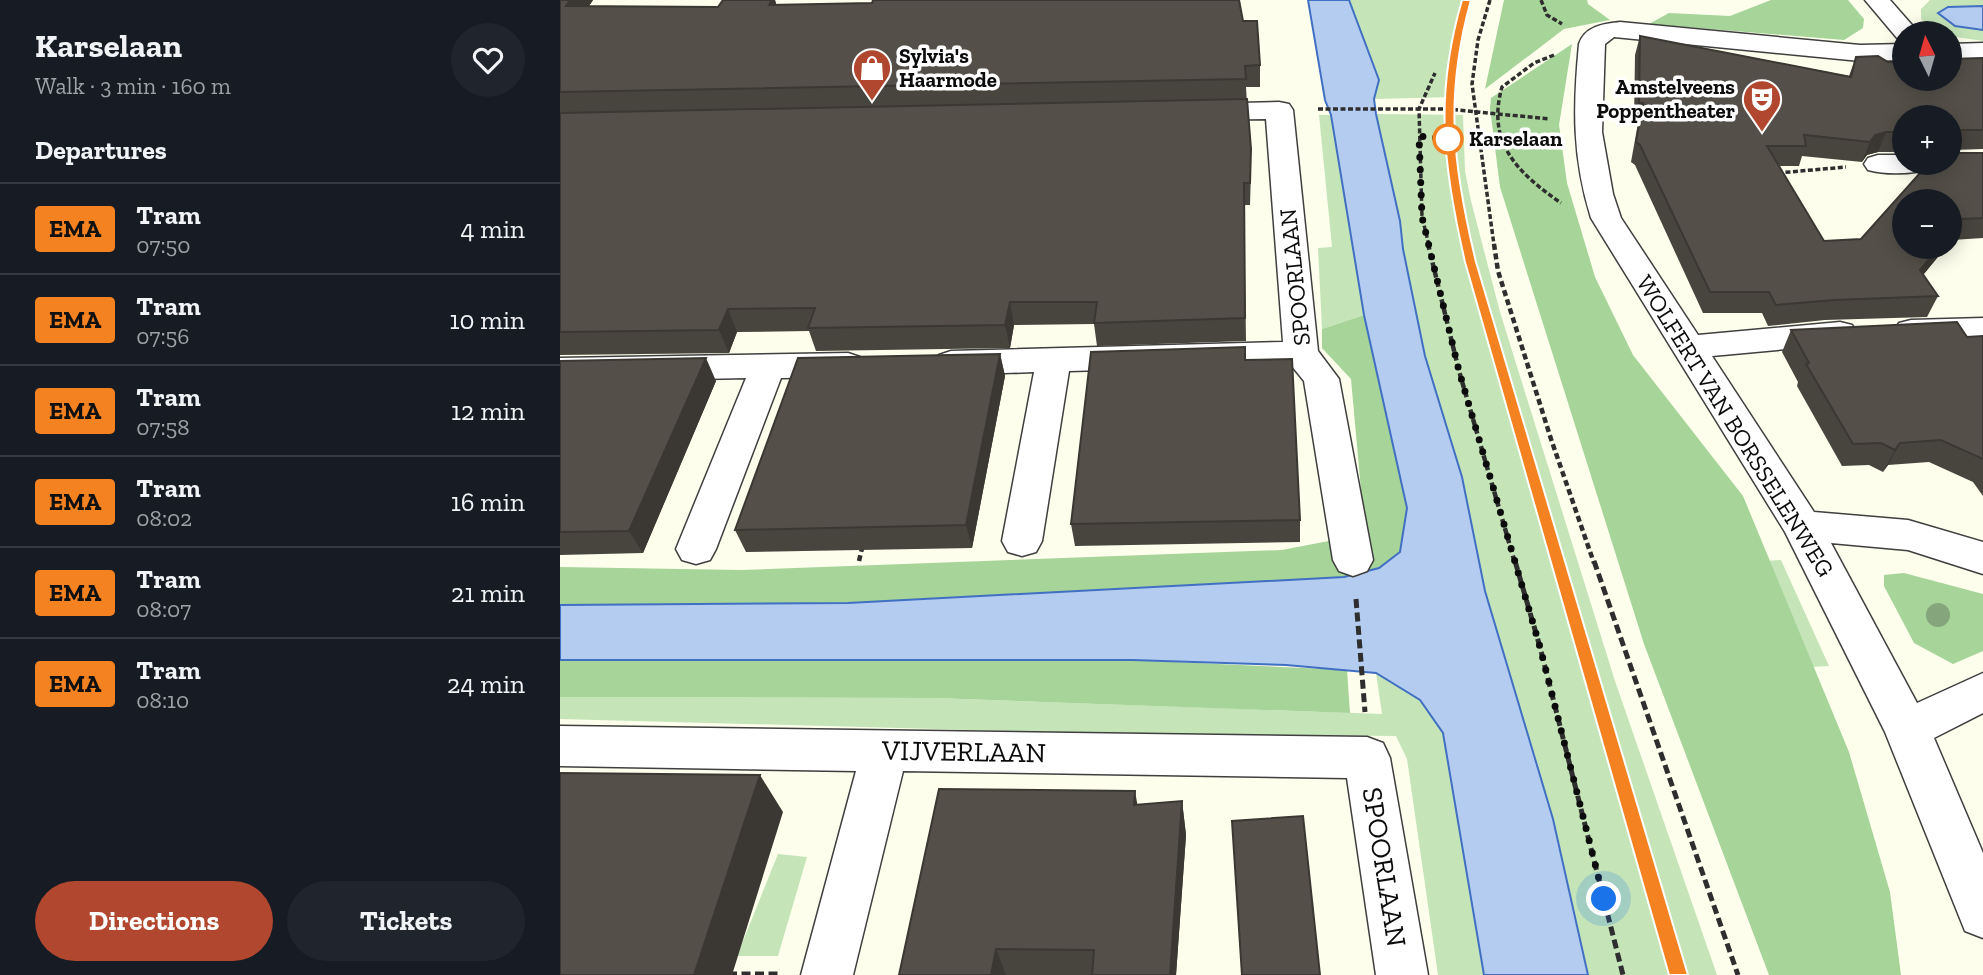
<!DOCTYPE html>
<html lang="en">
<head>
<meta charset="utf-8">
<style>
  body { margin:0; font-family:"Zilla Slab",serif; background:#20242c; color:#f1f3f6; height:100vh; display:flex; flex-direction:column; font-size:26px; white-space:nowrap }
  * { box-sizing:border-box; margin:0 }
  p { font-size:23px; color:#9ea1a6 }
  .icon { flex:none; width:38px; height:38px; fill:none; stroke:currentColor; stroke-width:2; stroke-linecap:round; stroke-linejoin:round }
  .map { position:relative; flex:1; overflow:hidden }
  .drawer { display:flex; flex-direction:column; background:#171b24; width:560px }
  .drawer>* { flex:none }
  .badge { padding:0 14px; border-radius:5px; font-size:24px; line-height:46px }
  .needle { width:46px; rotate:355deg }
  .fabs { position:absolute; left:1332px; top:21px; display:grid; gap:14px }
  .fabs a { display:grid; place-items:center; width:70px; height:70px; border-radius:50%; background:#171b24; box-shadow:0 4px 18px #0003; font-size:35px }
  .you { position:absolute; width:35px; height:35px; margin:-18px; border:5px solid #fff; border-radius:50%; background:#1a73e8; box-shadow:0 0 0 10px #1a73e833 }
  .map>.badge { position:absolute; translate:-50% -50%; box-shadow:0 0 0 4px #fff }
  h2 { padding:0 35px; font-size:26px; line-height:63px }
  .round { display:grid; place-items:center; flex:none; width:74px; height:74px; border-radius:37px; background:#20242c }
  .summary { display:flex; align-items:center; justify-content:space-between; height:119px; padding:0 35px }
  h1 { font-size:33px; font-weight:700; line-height:52px }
  .action { display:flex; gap:14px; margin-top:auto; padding:14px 35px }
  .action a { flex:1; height:80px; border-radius:42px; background:#b1472f; color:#fff; font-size:28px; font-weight:700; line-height:80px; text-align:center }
  .action a+a { background:#20242c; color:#f1f3f6 }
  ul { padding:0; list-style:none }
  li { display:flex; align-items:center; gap:21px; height:91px; padding:0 35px; border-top:2px solid #363941 }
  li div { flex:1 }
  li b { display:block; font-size:26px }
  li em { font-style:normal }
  li .badge { min-width:77px; font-weight:700; text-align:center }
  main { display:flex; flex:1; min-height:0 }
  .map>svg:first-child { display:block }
  .green { fill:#c5e5b9 }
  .forest { fill:#a6d499 }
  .water { fill:#b5ccf1; stroke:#4170c2; stroke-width:2 }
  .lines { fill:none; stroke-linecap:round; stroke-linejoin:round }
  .street-casing { stroke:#3f3f3f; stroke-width:3 }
  .path-far2 { stroke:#2e2e2e; stroke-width:3.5; stroke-dasharray:5 2.5; stroke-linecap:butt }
  .path-far1 { stroke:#2e2e2e; stroke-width:4.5; stroke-dasharray:6 3.5; stroke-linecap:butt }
  .path { stroke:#2e2e2e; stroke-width:5; stroke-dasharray:9 4.5; stroke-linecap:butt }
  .street { fill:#fff; fill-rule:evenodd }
  .rail-far2 { stroke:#b1472f; stroke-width:3.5 }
  .rail-far1 { stroke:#b1472f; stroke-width:5 }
  .rail { stroke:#b1472f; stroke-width:6 }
  .tree { fill:#85a67d }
  .wall { fill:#48453f; fill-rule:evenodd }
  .shaded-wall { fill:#3b3833 }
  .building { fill:#545049; stroke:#3b3833; stroke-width:2 }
  .line { fill:#f58220; stroke:#fff; stroke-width:2 }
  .walk { stroke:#0c0c0c; stroke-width:7; stroke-dasharray:0 12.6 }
  .stop-dot { fill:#fff; stroke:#f58220; stroke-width:3.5 }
  .labels { text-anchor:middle; stroke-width:7; stroke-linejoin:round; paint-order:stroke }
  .far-poi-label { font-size:21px; font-weight:bold; fill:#0c0c0c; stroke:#fff; text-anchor:start }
  .far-stop-label { font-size:21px; font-weight:bold; fill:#0c0c0c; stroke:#fff; text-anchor:start }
  .street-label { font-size:24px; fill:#0c0c0c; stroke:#fff }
  .near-street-label { font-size:28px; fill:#0c0c0c; stroke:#fff }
</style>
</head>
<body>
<main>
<section class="drawer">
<div class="summary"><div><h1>Karselaan</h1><p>Walk · 3 min · 160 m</p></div><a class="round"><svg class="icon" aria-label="heart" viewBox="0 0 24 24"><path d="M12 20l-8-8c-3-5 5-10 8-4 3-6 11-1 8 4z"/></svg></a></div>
<h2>Departures</h2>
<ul>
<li><span class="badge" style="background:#f58220;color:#111">EMA</span><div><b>Tram</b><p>07:50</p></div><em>4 min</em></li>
<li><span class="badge" style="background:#f58220;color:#111">EMA</span><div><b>Tram</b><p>07:56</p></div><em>10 min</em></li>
<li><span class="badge" style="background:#f58220;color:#111">EMA</span><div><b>Tram</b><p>07:58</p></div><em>12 min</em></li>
<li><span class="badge" style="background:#f58220;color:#111">EMA</span><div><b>Tram</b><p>08:02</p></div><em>16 min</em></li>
<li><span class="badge" style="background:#f58220;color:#111">EMA</span><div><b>Tram</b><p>08:07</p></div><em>21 min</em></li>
<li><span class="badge" style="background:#f58220;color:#111">EMA</span><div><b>Tram</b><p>08:10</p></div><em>24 min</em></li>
</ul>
<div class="action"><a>Directions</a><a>Tickets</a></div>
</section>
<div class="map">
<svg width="1423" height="975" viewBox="0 0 1423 975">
  <rect width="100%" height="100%" fill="#fdfeec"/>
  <path class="green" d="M789,0h120l-13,64 -1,33 -81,2 5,-19z
    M1370,0h53v6l-35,1 35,23v11l-33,-5v-3c-13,0 -20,-6 -29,-14v-10z
    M816,114l87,1 2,56 6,30 29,111 115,369 102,294h-129l-35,-156 -68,-228 -23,-114 -37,-121 -22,-107 -3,-28z
    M759,115h12l33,200 -42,14 -4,-81 14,-1z
    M1221,560l48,106 -71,4 -46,-106z
    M816,673l44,27 23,33 41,242h-46l-31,-216 -11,-23 -272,-2 -564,-15v-22l375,1 447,16z
    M218,854l29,3 -29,99h-41z"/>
  <path class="forest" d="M944,0h83l1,4 22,16 -46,9 -79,60z
    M1211,0h77l16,19 -1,9 -19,12 -195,-16 20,-11 61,3z
    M1012,44l-13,81 8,58 28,94 38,78 110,141 106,256 41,140 11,83h-132l-125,-331 -144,-457 -10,-79 1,-10z
    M804,315l43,193 -7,44 -21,17 -35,8 -496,26 -288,2v-38l182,3 540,-20 83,-16 -14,-155 -29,-31v-19z
    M1344,573l79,21v57l-30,13 -39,-21 -30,-57v-11z
    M0,660h572l215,10 3,43 -415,-15 -375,-1z"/>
  <path class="water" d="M748,0h41l30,80 -5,19 2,15 24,107 3,28 22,107 37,121 23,114 68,228 35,156h-104l-41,-242 -23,-33 -44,-27 -90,-8 -154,-5h-572v-55l288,-2 496,-26 35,-9 21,-16 7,-44 -43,-193 -33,-200 -6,-15z
    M1423,6v24l-28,-4 -17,-13 10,-6z"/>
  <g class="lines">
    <g class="street-casing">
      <path id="street" d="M1305,0h25l29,33h-15v7l-7,-2z
        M1060,22l240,23 44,-1v16l-44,1 -246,-24 -9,7 -3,88 11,62 8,24 77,117 142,-13 12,3 5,8 -5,8 -12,3 -128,12 102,156 94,8 75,22v32l-75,-24 -77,-7 86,160 66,-30v40l-49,25 49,115v85l-18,-7 -80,-199 -100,-200 -194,-314c-19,-61 -18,-111 -12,-174 6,-18 24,-20 41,-22z
        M1423,43v16l-33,1v-16z
        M719,102l10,2 4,6 25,241 21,28 34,181 -6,11 -14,5 -14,-5 -6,-11 -29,-179 -13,-16 -222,6 -27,170 -6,11 -14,4 -14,-4 -6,-11 32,-169 -83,3 -12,-4 -5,-8 5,-8 12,-4 332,-9 -17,-223 -71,1 -10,-2 -4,-6 4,-6 10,-2z
        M1318,155h26v8h30l-4,6c-19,5 -43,6 -62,1l-4,-6 4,-6z
        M1423,318v22l-72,2 -12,-3 -5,-8 5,-8 12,-3z
        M288,353l12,4 5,8 -5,8 -12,4 -67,1 -65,171 -6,11 -14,4 -14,-4 -6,-11 70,-171 -186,4v-24z
        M0,726l807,11 16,6 7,15 38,217h-52l-29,-197 -444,-7 -50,204h-52l55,-204 -296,-5z"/>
    </g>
    <path class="path-far2" d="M930,0l-12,40 -6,44 22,161
      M981,0l6,15 15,9
      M994,55l-20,8 -32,24c-16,56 16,86 59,116
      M758,109h129l103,10
      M1218,173l68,-6
      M869,245l-7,-28 -3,-108 16,-36"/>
    <path class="path-far1" d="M868,244l31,127 56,192
      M934,244l4,27 53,168 43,124
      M299,561l4,-17"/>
    <path class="path" d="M955,561l25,86 83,328
      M1034,561l144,414
      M796,599l9,113
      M168,974h51"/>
    <use href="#street" class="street"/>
    <path class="rail-far2" d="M907,0c-26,90 -19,155 0,245"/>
    <path class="rail-far1" d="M907,244l92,319"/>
    <path class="rail" d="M998,561l121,414"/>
  </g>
  <circle class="tree" cx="1378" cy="615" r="12"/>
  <path class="wall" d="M0,0h33l-4,6 129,1 5,-7h52l1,5 467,16 17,44v22h-14l5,84 -1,34h-6l2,136 -149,5 -3,-22 -80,1 -4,23 -194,3 -7,-20 -72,1 -8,21 -169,2z
    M1080,36l209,40 7,-19 32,5 95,-4v91l-30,1 6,3h24v85l-31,2 -48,7h42l-23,28 15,21 -11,21 -102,3 -57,6 -6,-13h-59l-68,-148 -4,-3 7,-39 -4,-1 1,-67zM1344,117h46v46l-89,76 -37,2 -45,-75h20l3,-10 60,6 5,-7 11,-3h26z
    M1231,330l176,7 16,-1v160l-10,-14 -44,-20 -41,3 -5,7 -14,-7 -27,1 -45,-80 1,-4 -16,-30z
    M440,354l5,22 -33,172 -226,4 -11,-22z
    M686,360l54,160v22l-225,4 -4,-22z
    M0,361l156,20 -73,172 -83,2z
    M622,801l4,34 -10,140h-277l238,-170z"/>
  <path class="shaded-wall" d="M10,0h23l-18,27 -9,-21z
    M212,0h3l5,17 -11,-12z
    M1326,132l-8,20 -11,3 -5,7 8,-20 5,-7z
    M1402,219l-10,21 -2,3v-8z
    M1379,247h7l-36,44 10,-21z
    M450,302l4,23 -4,23 -5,-23z
    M168,309l9,23 -8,21 -10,-23z
    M440,354l5,22 -33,172 -6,-23z
    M146,358l10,23 -73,172 -14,-22z
    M1340,443l-12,22 -5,7 12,-22z
    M200,775l23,37 -51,163h-38z
    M575,791l6,34 -7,-20z
    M622,801l4,34 -10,140h-6z
    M436,949l10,26h-15z"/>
  <path class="building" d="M0,0h10l-4,6 152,1 5,-7h49l-3,5 103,-2 1,-3h366l4,21h14l3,44 -15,1 1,13 -686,13z
    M1080,36l211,41 5,-20 22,-1 10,6 16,-1v18h46v-20l33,-1v72h-24l-2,10 -7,1v-24h-46v15h-18l-11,3 -5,7 -66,-7 2,11h-39l57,95 37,-2 68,-76h21v-14l9,4h24v65l-21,1 -12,16v-34h-46v46h35l-19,23 18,26 -104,4 -58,5 -7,-13h-59l-70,-147 -4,-3 7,-39h-4z
    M687,99l4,50 -1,34h-6l1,135 -151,5 3,-21h-87l-5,23 -197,3 7,-20 -87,1 -9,21 -159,2v-219z
    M1397,322l10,15 16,-1v123l-42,-19 -41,3 -5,7 -14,-7 -28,1 -47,-80 3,-1 -18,-33z
    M685,347v13l47,-1 8,161 -229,4 20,-172z
    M440,354l-34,171 -231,5 63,-172z
    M146,358l-77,173 -69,1v-171z
    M0,773l200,2 -66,200h-134z
    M379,789l196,2 -1,14 48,-4 -12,174h-78l2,-25 -98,-1 -5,26h-92z
    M743,816l17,159h-78l-10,-154z"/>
  <path class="line" d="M902,0h9c-27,97 -18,166 5,262l212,713h-19l-204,-713c-22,-96 -31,-166 -3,-262z"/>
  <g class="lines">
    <path class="walk" d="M888,139l-29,-3 3,81 37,154 81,276 64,252"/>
  </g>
  <defs>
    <g id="shop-pin" transform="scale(2.0125)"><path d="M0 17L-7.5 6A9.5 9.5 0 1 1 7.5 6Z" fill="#b1472f" stroke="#fff"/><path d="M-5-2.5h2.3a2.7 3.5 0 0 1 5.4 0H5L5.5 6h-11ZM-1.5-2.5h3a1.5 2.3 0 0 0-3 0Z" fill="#fff"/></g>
    <g id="theatre-pin" transform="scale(2.0125)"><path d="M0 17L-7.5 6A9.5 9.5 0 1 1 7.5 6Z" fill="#b1472f" stroke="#fff"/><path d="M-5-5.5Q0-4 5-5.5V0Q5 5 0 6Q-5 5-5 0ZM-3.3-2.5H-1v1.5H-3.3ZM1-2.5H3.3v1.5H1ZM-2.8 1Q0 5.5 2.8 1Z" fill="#fff"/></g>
  </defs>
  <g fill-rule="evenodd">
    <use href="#shop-pin" x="312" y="68"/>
    <use href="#theatre-pin" x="1202" y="99"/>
  </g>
  <circle class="stop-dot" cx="888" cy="139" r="14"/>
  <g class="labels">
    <g class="far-poi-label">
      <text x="339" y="63">Sylvia's<tspan x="339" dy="24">Haarmode</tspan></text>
      <text x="1175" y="94" text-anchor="end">Amstelveens<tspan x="1175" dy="24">Poppentheater</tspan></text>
    </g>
    <g class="far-stop-label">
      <text x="909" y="146">Karselaan</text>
    </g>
    <g class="street-label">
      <text transform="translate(735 277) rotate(-96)" y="8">SPOORLAAN</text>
      <text transform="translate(1175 426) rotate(58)" y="8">WOLFERT VAN BORSSELENWEG</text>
    </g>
    <g class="near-street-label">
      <text transform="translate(404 751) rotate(1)" y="10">VIJVERLAAN</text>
      <text transform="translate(825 867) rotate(81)" y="10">SPOORLAAN</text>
    </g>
  </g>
</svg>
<div class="fabs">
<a><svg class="needle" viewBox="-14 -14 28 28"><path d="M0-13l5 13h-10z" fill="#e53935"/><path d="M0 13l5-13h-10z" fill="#9ea1a6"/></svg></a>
<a>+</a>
<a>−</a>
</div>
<div class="you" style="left:1044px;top:899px"></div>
</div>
</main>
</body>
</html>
